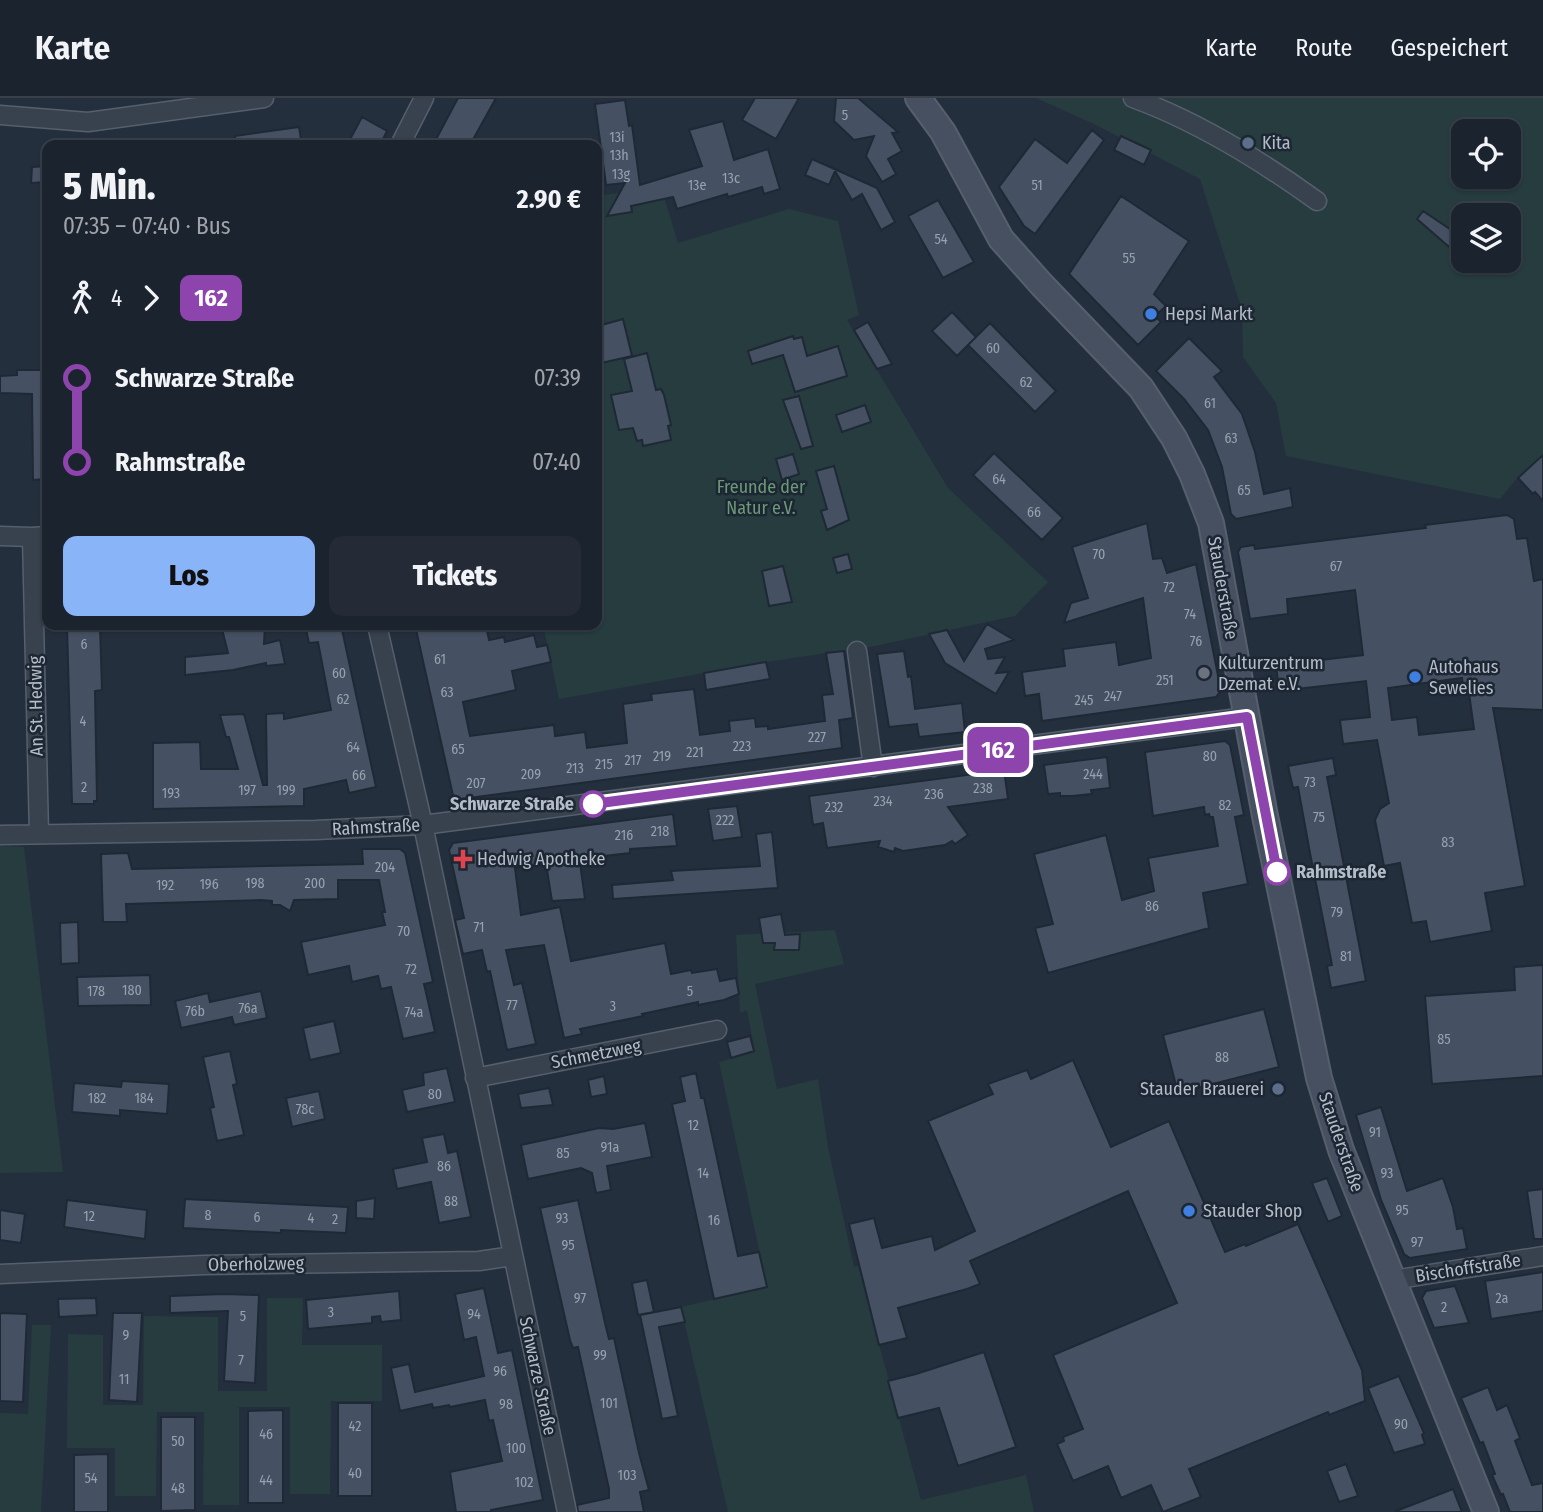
<!DOCTYPE html>
<html lang="de">
<head>
<meta charset="utf-8">
<style>
  body { margin:0; font-family:"Fira Sans Condensed",sans-serif; background:#242b36; color:#f1f3f6; height:100vh; display:flex; flex-direction:column; font-size:26px; white-space:nowrap }
  * { box-sizing:border-box; margin:0 }
  p { font-size:23px; color:#a0a4aa }
  .icon { flex:none; width:38px; height:38px; fill:none; stroke:currentColor; stroke-width:2; stroke-linecap:round; stroke-linejoin:round }
  .map { position:relative; flex:1; overflow:hidden }
  .side { position:absolute; left:42px; top:42px; width:560px; height:490px; display:flex; flex-direction:column; background:#1b232e; border-radius:14px; box-shadow:0 2px 5px #0004,0 0 0 2px #39404a }
  .side>* { flex:none }
  .badge { padding:0 14px; border-radius:10px; font-size:24px; line-height:46px }
  .controls { position:absolute; left:1451px; top:21px; display:grid; gap:14px }
  .controls a { display:grid; place-items:center; width:70px; height:70px; border-radius:14px; background:#1b232e; box-shadow:0 2px 5px #0004,0 0 0 2px #39404a; font-size:35px }
  .map>.badge { position:absolute; translate:-50% -50%; box-shadow:0 0 0 4px #fff }
  .legs { display:flex; align-items:center; gap:10px; height:77px; padding:0 21px; font-size:23px }
  .legs p { margin-inline-start:auto }
  .overview { display:flex; align-items:center; justify-content:space-between; height:119px; padding:0 21px }
  h1 { font-size:38px; font-weight:800; line-height:52px }
  .button { display:flex; gap:14px; margin-top:auto; padding:14px 21px }
  .button a { flex:1; height:80px; border-radius:14px; background:#8ab4f8; color:#111; font-size:28px; font-weight:800; line-height:80px; text-align:center }
  .button a+a { background:#242b36; color:#f1f3f6 }
  ul { padding:0 21px; list-style:none }
  li { display:flex; align-items:center; gap:24px; height:84px; font-size:26px }
  li i { display:grid; place-items:center; width:10px; height:100%; margin:0 9px; background:currentColor }
  li i::after { content:''; width:18px; height:18px; margin:-9px; border:5px solid; border-radius:50%; background:#1b232e }
  li p { margin-inline-start:auto }
  li:first-child i { background:linear-gradient(#0000 50%,currentColor 0) }
  li:last-child i { background:linear-gradient(currentColor 50%,#0000 0) }
  header { display:flex; align-items:center; gap:42px; box-sizing:border-box; height:98px; padding:0 35px; background:#1b232e; border-bottom:2px solid #39404a }
  header strong { font-size:33px }
  nav { display:flex; gap:38px; margin-inline-start:auto; font-size:24px }
  .map>svg:first-child { display:block }
  .green { fill:#263c3f; fill-rule:evenodd }
  .building { fill:#455162; stroke:#1f2835; stroke-width:2; fill-rule:evenodd }
  .lines { fill:none; stroke-linecap:round; stroke-linejoin:round }
  .street-casing { stroke:#565f6c; stroke-width:21 }
  .secondary-casing { stroke:#565f6c; stroke-width:28 }
  .street { stroke:#38414e; stroke-width:18 }
  .secondary { stroke:#465061; stroke-width:24 }
  .line-1-casing { stroke:#fff; stroke-width:16 }
  .line-1 { stroke:#8e44ad; stroke-width:10 }
  .service-dot { fill:#5c6f8a; stroke:#1d2633; stroke-width:2.5 }
  .shop-dot { fill:#3f7fe0; stroke:#1d2633; stroke-width:2.5 }
  .worship-dot { fill:#6b7280; stroke:#1d2633; stroke-width:2.5 }
  .stop-1-dot { fill:#fff; stroke:#8e44ad; stroke-width:3.5 }
  .health-dot { fill:#e0444e; stroke:#1d2633; stroke-width:2.5 }
  .labels { text-anchor:middle; stroke-width:5; stroke-linejoin:round; paint-order:stroke }
  .number-label { font-size:14px; fill:#98a1af }
  .poi-label { font-size:18px; fill:#b4bcc9; stroke:#1d2633; text-anchor:start }
  .park-label { font-size:18px; fill:#6b9a76; stroke:#1d2633 }
  .street-label { font-size:18px; fill:#b4bcc9; stroke:#1d2633 }
  .stop-label { font-size:18px; font-weight:bold; fill:#b4bcc9; stroke:#1d2633; text-anchor:end }
</style>
</head>
<body>
<header>
<strong>Karte</strong>
<nav><a>Karte</a><a>Route</a><a>Gespeichert</a></nav>
</header>
<div class="map">
<svg width="1543" height="1414" viewBox="0 0 1543 1414">
  <rect width="100%" height="100%" fill="#242f3e"/>
  <path class="green" d="M1036,0h507v357l-25,22 -18,22 -214,-43 -10,-53 -33,-46 -1,-47 -42,-131 -106,-55zM1463,33h45v46h-45zM1463,117h45v46h-45z
    M661,89l17,56 111,-34 49,12 21,94 -12,5 101,168 100,94 -33,34 -140,30 -109,16 -207,37 -16,-74h54v-429z
    M0,748l24,1 39,325 -63,1z
    M835,832l9,34 -89,20 22,105 41,-10 10,68 26,120 4,-1 63,234 105,-25 8,37h-306l-47,-205 86,-20 -48,-225 36,-10 -8,-42 -7,3 -4,-78z
    M267,1200h36l-1,47h80v56h-51l-1,93h-40v-87h-51v98h-36l1,-93h-47l-1,84h-41v-48h-48l1,-114 35,1v70h40l1,-89 74,1v74h49z
    M32,1227h19l-10,187h-41v-99l28,1z"/>
  <path class="building" d="M458,0h38l-26,47h-37z
    M755,0h44l-23,41 -34,-19z
    M836,0h22l40,34 -6,1 10,18 -14,8 8,15 -14,8 -16,-26 8,-20 -20,4 -20,-19z
    M625,2l4,26 3,-1 8,60 62,-19 -13,-36 34,-9 11,39 34,-11 12,40 -16,5 -2,-7 -34,10 -1,-3 -50,15 -4,-12 -42,9 1,6 -25,4 18,-33 -19,2 -11,-81z
    M362,19l25,14 -7,14h-33z
    M299,29l3,18h-67v-9z
    M1092,32l12,10 -69,94 -11,-8 -25,-39 36,-48 32,24z
    M1121,38l30,14 -7,15 -30,-15z
    M812,61l65,29 18,34 -14,8 -19,-36 -10,6 -17,-29 -6,14 -24,-10z
    M47,68v16l-16,1 1,-16z
    M1121,98l68,45 -35,53 12,12 -11,10 6,6 -23,23 -69,-71z
    M938,102l36,62 -31,16 -35,-62z
    M1423,113l40,27v21l-46,-40z
    M952,214l24,25 -19,19 -25,-25z
    M623,221l9,37 -35,8 1,-38z
    M868,224l24,42 -15,5 -23,-39z
    M990,225l66,68 -21,21 -67,-67z
    M793,238l1,3 8,-2 5,19 31,-10 9,30 -52,16 -12,-37 -31,9 -4,-13z
    M1189,240l33,33 -8,6 28,37 13,38 9,42 26,-6 3,19 -57,12 -5,-5 -9,-47 -14,-37 -24,-31 -28,-28z
    M647,255l9,37 5,-1 3,6 7,30 -3,1 3,14 -28,6 -1,-6 -5,1 -4,-13 -14,2 -8,-35 21,-4 -8,-32z
    M17,272h30v109l-14,1 -1,-86 -32,-1v-17l17,-1z
    M799,298l14,50 -12,3 -18,-49z
    M865,307l6,17 -29,10 -6,-17z
    M994,355l69,65 -21,22 -69,-65z
    M793,356l6,20 -17,6 -6,-21z
    M1543,357v46l-8,-9 -2,2 -15,-16z
    M834,368l15,54 -22,10 -6,-19 6,-2 -11,-38z
    M1507,417l7,4 3,20 10,-1 7,43 9,-2v131l-50,-2 32,178 -40,7 7,38 -62,11 -4,-21 -14,2 -12,-60 -16,3 -9,-46 5,-11 9,-6 -12,-63 -34,4 -3,-24 30,-3 -4,-36 -87,10 -3,-26 87,-10 -8,-65 -68,9 1,15 -38,5 -12,-67 3,-5 13,-2 1,4 171,-21 -1,-3zM1462,580l1,9 5,-1 6,43 -55,6 -2,-18 -25,3 -4,-32z
    M1147,425l6,36 9,-1 5,15 29,-9 25,127 -5,6 -174,24 -3,-27 -14,2 -3,-24 43,-6 -2,-17 53,-7 3,23 32,-7 -8,-60 -79,25 7,-20 17,-5 -16,-51z
    M848,456l4,15 -15,4 -4,-15z
    M783,468l9,36 -23,4 -7,-35z
    M987,526l27,16 -29,9 3,10 17,-2 -9,16 13,-1 -13,22 -51,-31 -16,-29 18,-4 17,31z
    M75,527h25l2,65 -7,1 2,110h-3v3h-22l-5,-177z
    M246,527h19l-1,19 16,-4 5,24 -19,2v-3l-33,7 -48,5v-18l43,-4 -6,-24z
    M305,527h36l35,162 -27,6 -3,-13 -42,9v17l-151,3v-66l47,-1 1,27h37l-9,-32h-3l-6,-22 24,-1 19,71h4l-1,-71 18,-1v6l47,-9 -13,-68 -9,1z
    M415,527h40l1,4 30,-4 3,15 15,-3 1,5 29,-7 3,12 10,-2 4,17 -39,9 4,19 -53,12 7,34 84,-11 1,11 30,-4 2,16 40,-5 -4,-39 29,-4 -1,-6 43,-5 6,46 30,-4 -1,-10 26,-3 1,9 12,-1v3l57,-8 -3,-26 11,-1 -7,-41 18,-2 9,67 -14,2 3,28 -388,52z
    M904,553l4,26 3,-1 4,33 47,-6 3,29 -46,5 -2,-13 -28,3 -12,-73z
    M766,564l4,17 -64,11 -2,-17z
    M1225,643l5,4 14,70 -9,2 13,67 -45,9 6,35 -161,45 -13,-45 18,-4 -19,-70 72,-19 16,65 32,-9 -6,-33 70,-12 -5,-29h-3l-1,-3 -4,1 -1,-8 -51,9 -8,-64z
    M1107,659l3,31 -19,2 1,4 -20,2h-12v-3l-12,1 -4,-29z
    M1333,660l3,17 -9,2 39,204 -35,7 -4,-22 5,-1 -22,-112 -12,-66 -5,1 -5,-22z
    M1004,672l4,29 -60,8 20,28 -13,9 -3,-3 -7,4 -42,6 -8,-3 -1,4 -16,-5 2,-6 -53,7 -4,-25 -10,2 -4,-29z
    M737,708l5,31 -29,4 -5,-32z
    M673,716l4,32 -47,3v4l-25,3v4l-25,3 5,36 -33,2 -6,-37 -31,4 6,47 39,-8 11,54 94,-18 6,31 20,-4 1,3 25,-4 3,12 16,-3 3,16 -15,6 -26,5v-3l-56,12 1,2 -63,13 2,5 -18,4 -20,-93 -38,5 8,35 8,-2 14,61 -29,6 -17,-79 -3,1 -5,-22 -19,4 -8,-34 9,-2 -15,-68 4,-7z
    M772,734l6,56 -165,11 -1,-14 61,-5 -2,-9 89,-5 -4,-32z
    M362,751h38l5,4 28,129 -9,2 11,48 -32,7 -12,-52 -10,2 -3,-13 -26,6 -3,-16 -41,9 -7,-33 84,-17 -3,-13h3l-6,-32h-41v19l-44,1 -4,11 -10,-6h-8v-4l-11,-1 -135,4 1,18h-24l-2,-68 27,-1 4,16 231,-5z
    M781,816l4,21 15,-1 -1,16h-25l1,-7h-12l-4,-25z
    M78,824l1,41 -18,1 -1,-41z
    M1543,867v111l-111,8 -7,-88 90,-6 -1,-23z
    M150,877l1,30 -73,1 -1,-29z
    M261,893l6,27 -33,7 -2,-8 -51,11 -6,-27 33,-8 2,9z
    M1264,911l15,58 -101,26 -15,-58z
    M334,923l7,32 -31,7 -7,-32z
    M750,938l4,15 -23,7 -4,-16z
    M230,953l7,33 -4,1 11,50 -27,6 -7,-33 4,-1 -11,-50z
    M1073,962l38,87 58,-26 56,131 20,-8 1,2 52,-22 64,146 3,31 -36,14 -1,-3 -139,57 12,28 -38,15 -12,-27 -30,13 -13,-32 -35,15 -16,-37 7,-3 -1,-4 20,-8 -30,-74 124,-52 -49,-112 -158,70 10,23 -13,5 -69,19 9,30 -28,7 -30,-121 25,-6 8,30 50,-12 3,14 40,-19 -47,-110 65,-27 -5,-10 39,-14 4,9z
    M447,970l8,34 -48,10 -5,-22 22,-5 -1,-12z
    M696,975l5,25h3l34,158 21,-4 8,35 -53,12 -42,-195 13,-3 -5,-24z
    M604,978l3,18 -16,3 -3,-17z
    M122,983l47,3 -2,30 -47,-4v6l-48,-4 2,-29 47,4z
    M549,990l4,17 -32,3 -3,-14z
    M319,993l6,28 -33,8 -6,-29z
    M1381,1009l26,84 36,-13 10,29 4,22 6,-1 4,21 -57,9 -6,-4 -23,-54 -25,-85z
    M645,1025l7,34 -45,9 4,24 -15,3 -4,-20 -11,-5 -53,11 -7,-34 78,-17 14,1z
    M444,1036l4,19 9,-2 14,66 -32,6 -8,-41 -34,7 -4,-20 34,-7 -5,-24z
    M1327,1080l15,38 -14,6 -16,-39z
    M1543,1091v50h-9l-7,-48z
    M375,1100l-1,21 -18,-1v-17z
    M185,1101l163,8 -2,26 -65,-3v3l-98,-5z
    M67,1102l80,10 -2,29 -81,-12z
    M578,1102l27,123 4,16 5,-1 25,115 10,37 -9,2 4,20h-66l-1,-7 32,-7v-9l-31,-142 -5,1 -3,-8 -30,-132z
    M0,1112l25,4 -4,29 -21,-3z
    M1543,1174v39l-52,8 -6,-38z
    M647,1182l7,32 -16,3 -6,-32z
    M1455,1188l14,37 -35,5 -12,-30 4,-7z
    M484,1190l14,65 14,-3 31,150 -52,10v2h-35l-6,-40 52,-11 -9,-41 -4,1 -4,-21 -35,7 -1,-2 -16,3 -1,-4 -32,7 -9,-43 18,-4 6,28 69,-16 -8,-39 -12,3 -9,-46z
    M399,1193l2,29 -20,2 -1,-6 -8,1v6l-64,6 -2,-29z
    M223,1196l36,1 -4,88 -31,-2 4,-70 -58,2v-17z
    M96,1200l1,17 -38,2 -1,-18z
    M681,1209l4,15 -26,5 19,89 -16,3 -22,-104z
    M0,1215l27,1 -4,88 -23,-1z
    M113,1215h29l-5,89 -28,-2z
    M984,1254l32,95 -58,19 -19,-58 -41,10 -10,-37 28,-7z
    M1399,1278l25,57 -2,2 3,9 -31,9 -26,-65z
    M1488,1289l9,23 10,-5 13,33 -5,3 17,44 11,-2v29h-33l-7,-18 -2,1 -9,-20 3,-1 -12,-32 -3,1 -19,-45z
    M338,1305h34v93h-34z
    M283,1312v93h-35v-92z
    M161,1319h34v93l-34,1z
    M108,1356v58h-34v-57z
    M1346,1366l12,32 -19,6 -12,-31z
    M1453,1391l9,23h-65l-1,-1z"/>
  <g class="lines">
    <g class="street-casing">
      <path id="street" d="M1133,0c66,24 127,62 184,103
        M0,17l88,7 176,-24
        M400,47l24,-47
        M0,438l32,1
        M377,527l46,200 144,687
        M857,553l16,116
        M39,736l-7,-297 15,-1
        M0,737l316,-5 107,-5 823,-108
        M475,980l242,-48
        M0,1176l204,-9 275,-4 34,-5
        M1393,1182l150,-24"/>
    </g>
    <g class="secondary-casing">
      <path id="secondary" d="M918,0l25,34 58,107 41,46 99,103 33,50 18,36 19,49 54,293 54,262 22,72 145,362"/>
    </g>
    <use href="#street" class="street"/>
    <use href="#secondary" class="secondary"/>
  </g>
  <g class="lines">
    <g class="line-1-casing">
      <path id="line-1" d="M593,706l654,-87 30,155"/>
    </g>
    <use href="#line-1" class="line-1"/>
  </g>
  <g class="service-dot">
    <circle cx="1248" cy="45" r="7"/>
    <circle cx="1278" cy="991" r="7"/>
  </g>
  <g class="shop-dot">
    <circle cx="1151" cy="216" r="7"/>
    <circle cx="1415" cy="579" r="7"/>
    <circle cx="1189" cy="1113" r="7"/>
  </g>
  <circle class="worship-dot" cx="1204" cy="575" r="7"/>
  <g class="stop-1-dot">
    <circle cx="593" cy="706" r="12"/>
    <circle cx="1277" cy="774" r="12"/>
  </g>
  <path class="health-dot" d="M459.5 750.5h7v7h7v7h-7v7h-7v-7h-7v-7h7z"/>
  <g class="labels">
    <g class="number-label">
      <text x="845" y="22">5</text>
      <text x="617" y="44">13i</text>
      <text x="619" y="62">13h</text>
      <text x="621" y="81">13g</text>
      <text x="731" y="85">13c</text>
      <text x="697" y="92">13e</text>
      <text x="1037" y="92">51</text>
      <text x="941" y="146">54</text>
      <text x="1129" y="165">55</text>
      <text x="993" y="255">60</text>
      <text x="1026" y="289">62</text>
      <text x="1210" y="310">61</text>
      <text x="1231" y="345">63</text>
      <text x="999" y="386">64</text>
      <text x="1244" y="397">65</text>
      <text x="1034" y="419">66</text>
      <text x="1099" y="461">70</text>
      <text x="1336" y="473">67</text>
      <text x="1169" y="494">72</text>
      <text x="1190" y="521">74</text>
      <text x="1196" y="548">76</text>
      <text x="84" y="551">6</text>
      <text x="440" y="566">61</text>
      <text x="339" y="580">60</text>
      <text x="1165" y="587">251</text>
      <text x="447" y="599">63</text>
      <text x="1113" y="603">247</text>
      <text x="343" y="606">62</text>
      <text x="1084" y="607">245</text>
      <text x="83" y="628">4</text>
      <text x="817" y="644">227</text>
      <text x="742" y="653">223</text>
      <text x="353" y="654">64</text>
      <text x="458" y="656">65</text>
      <text x="695" y="659">221</text>
      <text x="662" y="663">219</text>
      <text x="1210" y="663">80</text>
      <text x="633" y="667">217</text>
      <text x="604" y="671">215</text>
      <text x="575" y="675">213</text>
      <text x="531" y="681">209</text>
      <text x="1093" y="681">244</text>
      <text x="359" y="682">66</text>
      <text x="1310" y="689">73</text>
      <text x="476" y="690">207</text>
      <text x="84" y="694">2</text>
      <text x="983" y="695">238</text>
      <text x="247" y="697">197</text>
      <text x="286" y="697">199</text>
      <text x="171" y="700">193</text>
      <text x="934" y="701">236</text>
      <text x="883" y="708">234</text>
      <text x="1225" y="712">82</text>
      <text x="834" y="714">232</text>
      <text x="1319" y="724">75</text>
      <text x="725" y="727">222</text>
      <text x="660" y="738">218</text>
      <text x="624" y="742">216</text>
      <text x="1448" y="749">83</text>
      <text x="385" y="774">204</text>
      <text x="255" y="790">198</text>
      <text x="315" y="790">200</text>
      <text x="209" y="791">196</text>
      <text x="165" y="792">192</text>
      <text x="1152" y="813">86</text>
      <text x="1337" y="819">79</text>
      <text x="479" y="834">71</text>
      <text x="404" y="838">70</text>
      <text x="1346" y="863">81</text>
      <text x="411" y="876">72</text>
      <text x="132" y="897">180</text>
      <text x="96" y="898">178</text>
      <text x="690" y="898">5</text>
      <text x="512" y="912">77</text>
      <text x="613" y="913">3</text>
      <text x="248" y="915">76a</text>
      <text x="195" y="918">76b</text>
      <text x="414" y="919">74a</text>
      <text x="1444" y="946">85</text>
      <text x="1222" y="964">88</text>
      <text x="435" y="1001">80</text>
      <text x="97" y="1005">182</text>
      <text x="144" y="1005">184</text>
      <text x="305" y="1016">78c</text>
      <text x="693" y="1032">12</text>
      <text x="1375" y="1039">91</text>
      <text x="610" y="1054">91a</text>
      <text x="563" y="1060">85</text>
      <text x="444" y="1073">86</text>
      <text x="703" y="1080">14</text>
      <text x="1387" y="1080">93</text>
      <text x="451" y="1108">88</text>
      <text x="1402" y="1117">95</text>
      <text x="208" y="1122">8</text>
      <text x="89" y="1123">12</text>
      <text x="257" y="1124">6</text>
      <text x="311" y="1125">4</text>
      <text x="562" y="1125">93</text>
      <text x="335" y="1126">2</text>
      <text x="714" y="1127">16</text>
      <text x="1417" y="1149">97</text>
      <text x="568" y="1152">95</text>
      <text x="580" y="1205">97</text>
      <text x="1502" y="1205">2a</text>
      <text x="1444" y="1214">2</text>
      <text x="331" y="1219">3</text>
      <text x="474" y="1221">94</text>
      <text x="243" y="1223">5</text>
      <text x="126" y="1242">9</text>
      <text x="600" y="1262">99</text>
      <text x="241" y="1267">7</text>
      <text x="500" y="1278">96</text>
      <text x="124" y="1286">11</text>
      <text x="609" y="1310">101</text>
      <text x="506" y="1311">98</text>
      <text x="1401" y="1331">90</text>
      <text x="355" y="1333">42</text>
      <text x="266" y="1341">46</text>
      <text x="178" y="1348">50</text>
      <text x="516" y="1355">100</text>
      <text x="355" y="1380">40</text>
      <text x="627" y="1382">103</text>
      <text x="91" y="1385">54</text>
      <text x="266" y="1387">44</text>
      <text x="524" y="1389">102</text>
      <text x="178" y="1395">48</text>
    </g>
    <g class="poi-label">
      <text x="1262" y="51">Kita</text>
      <text x="1165" y="222">Hepsi Markt</text>
      <text x="1218" y="571">Kulturzentrum<tspan x="1218" dy="21">Dzemat e.V.</tspan></text>
      <text x="1429" y="575">Autohaus<tspan x="1429" dy="21">Sewelies</tspan></text>
      <text x="477" y="767">Hedwig Apotheke</text>
      <text x="1264" y="997" text-anchor="end">Stauder Brauerei</text>
      <text x="1203" y="1119">Stauder Shop</text>
    </g>
    <g class="park-label">
      <text x="761" y="395">Freunde der<tspan x="761" dy="21">Natur e.V.</tspan></text>
    </g>
    <g class="street-label">
      <text transform="translate(1223 490) rotate(80)" y="6">Stauderstraße</text>
      <text transform="translate(36 608) rotate(-91)" y="6">An St. Hedwig</text>
      <text transform="translate(376 729) rotate(-3)" y="6">Rahmstraße</text>
      <text transform="translate(596 956) rotate(-11)" y="6">Schmetzweg</text>
      <text transform="translate(1341 1044) rotate(71)" y="6">Stauderstraße</text>
      <text transform="translate(256 1166) rotate(-1)" y="6">Oberholzweg</text>
      <text transform="translate(1468 1170) rotate(-9)" y="6">Bischoffstraße</text>
      <text transform="translate(538 1278) rotate(78)" y="6">Schwarze Straße</text>
    </g>
    <g class="stop-label">
      <text x="574" y="712">Schwarze Straße</text>
      <text x="1296" y="780" text-anchor="start">Rahmstraße</text>
    </g>
  </g>
</svg>
<div class="controls">
<a><svg class="icon" aria-label="locate" viewBox="0 0 24 24"><circle cx="12" cy="12" r="6"/><path d="M12 2v4M12 18v4M2 12h4M18 12h4"/></svg></a>
<a><svg class="icon" aria-label="layers" viewBox="0 0 24 24"><path d="M12 4l9 5-9 5-9-5zM3 14l9 5 9-5"/></svg></a>
</div>
<b class="badge" style="left:998px;top:652px;background:#8e44ad;color:#fff">162</b>
<section class="side">
<div class="overview"><div><h1>5 Min.</h1><p>07:35 – 07:40 · Bus</p></div><b>2.90 €</b></div>
<div class="legs"><svg class="icon" aria-label="walk" viewBox="0 0 24 24"><circle cx="13" cy="4" r="2"/><path d="M13 8l-2 6 4 7M11 14l-3 7M7 12l3-4h3l4 4"/></svg>4<svg class="icon" aria-label="forward" viewBox="0 0 24 24"><path d="M9 5l7 7-7 7"/></svg><b class="badge" style="background:#8e44ad;color:#fff">162</b></div>
<ul>
<li><i style="color:#8e44ad"></i><b>Schwarze Straße</b><p>07:39</p></li>
<li><i style="color:#8e44ad"></i><b>Rahmstraße</b><p>07:40</p></li>
</ul>
<div class="button"><a>Los</a><a>Tickets</a></div>
</section>
</div>
</body>
</html>
